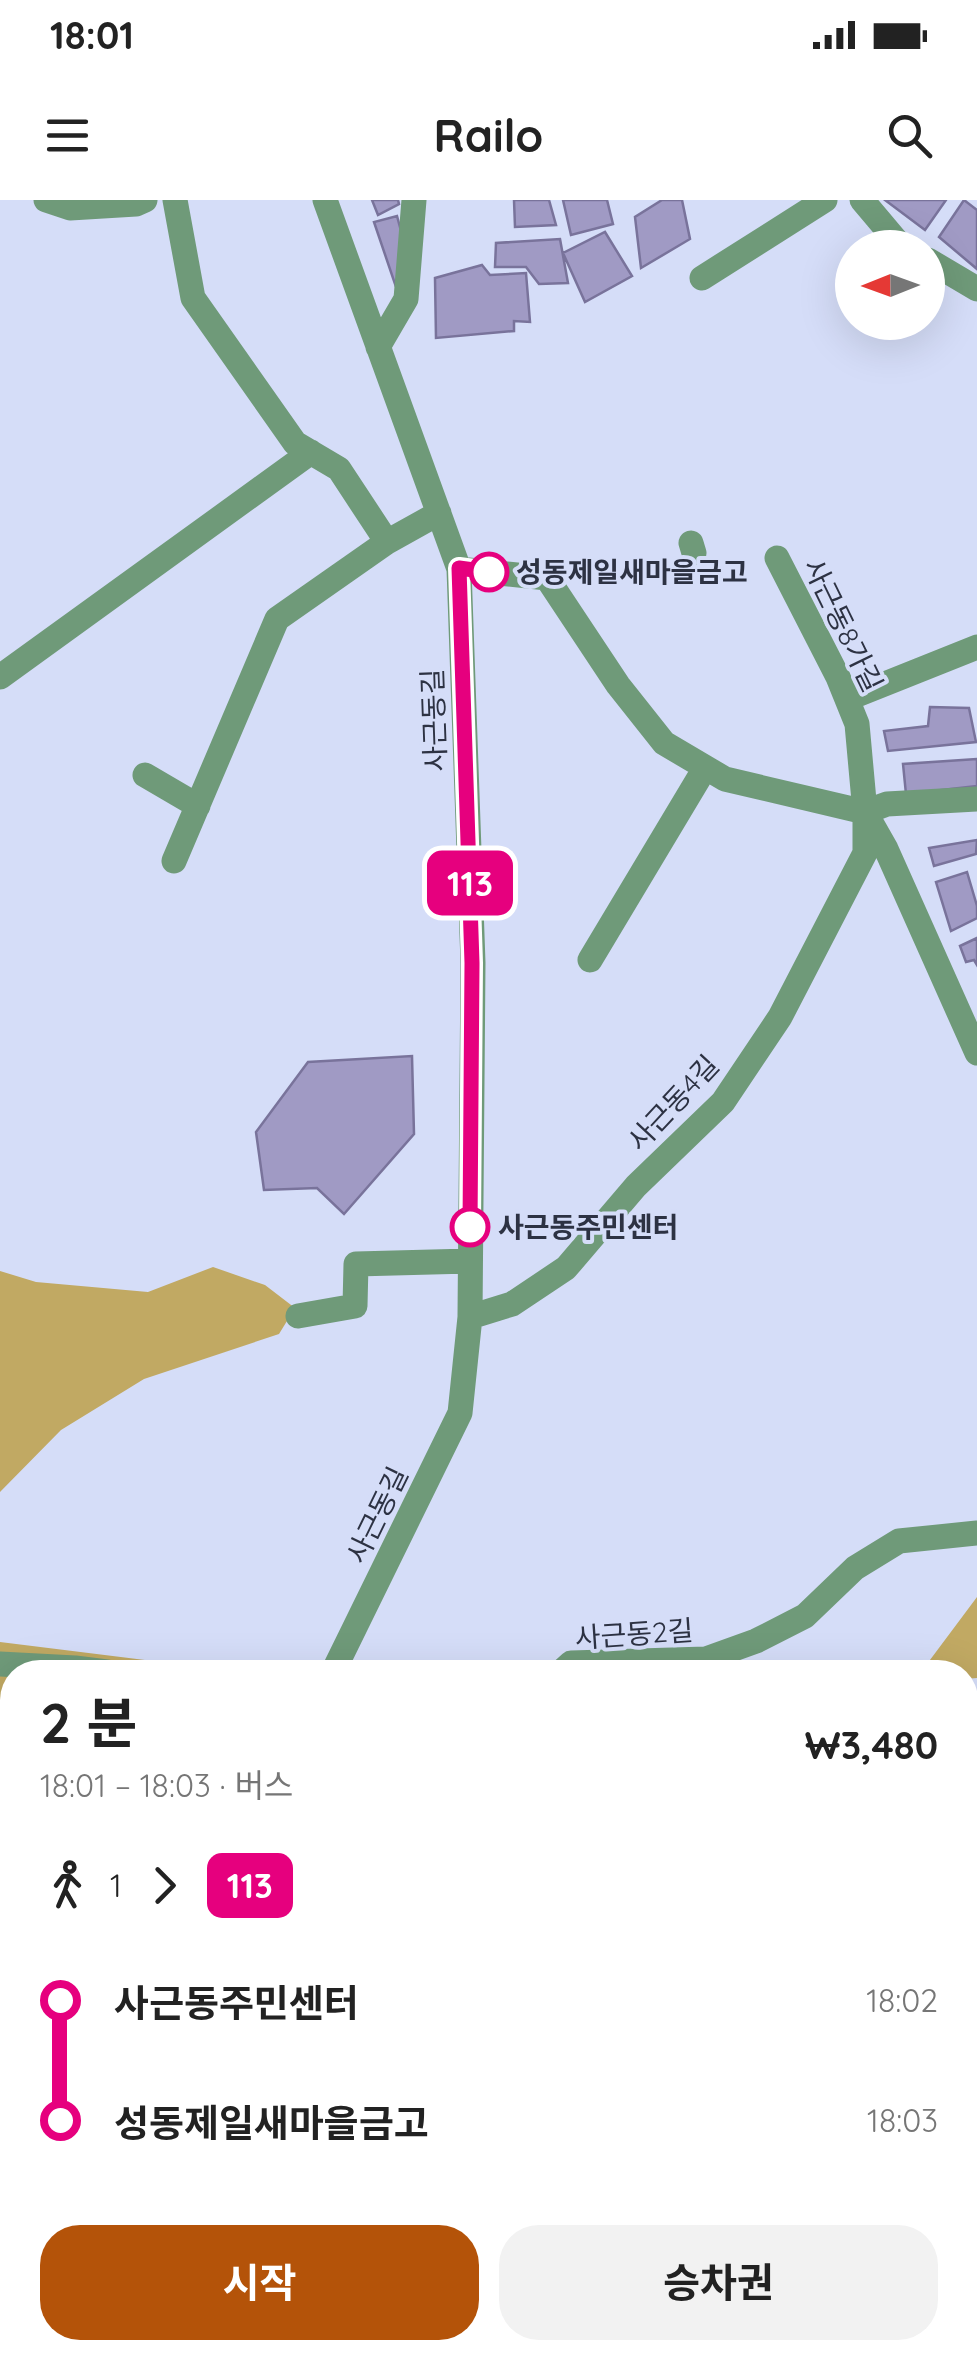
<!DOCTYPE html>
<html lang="ko">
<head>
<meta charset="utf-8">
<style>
  body { margin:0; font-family:Quicksand,"Noto Sans KR",sans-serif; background:#f2f2f2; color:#222; height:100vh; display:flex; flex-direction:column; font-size:38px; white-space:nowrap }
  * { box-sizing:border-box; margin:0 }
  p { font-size:32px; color:#767676 }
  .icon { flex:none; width:55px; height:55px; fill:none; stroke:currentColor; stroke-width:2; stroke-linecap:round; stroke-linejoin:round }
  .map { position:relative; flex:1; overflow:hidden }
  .details { position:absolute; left:0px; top:1460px; width:978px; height:700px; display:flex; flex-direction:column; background:#fff; border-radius:40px 40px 0 0; box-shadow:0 10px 40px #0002 }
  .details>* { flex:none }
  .badge { padding:0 20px; border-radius:15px; font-size:35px; line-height:65px }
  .needle { width:65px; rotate:269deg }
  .controls { position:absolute; left:835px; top:30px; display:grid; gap:20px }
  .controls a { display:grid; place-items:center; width:110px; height:110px; border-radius:50%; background:#fff; box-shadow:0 10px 40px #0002; font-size:50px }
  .map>.badge { position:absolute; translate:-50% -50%; box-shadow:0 0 0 5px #fff }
  .legs { display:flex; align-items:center; gap:15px; height:110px; padding:0 40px; font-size:32px }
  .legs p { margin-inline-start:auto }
  .summary { display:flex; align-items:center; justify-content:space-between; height:170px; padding:0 40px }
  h1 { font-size:55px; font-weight:700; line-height:75px }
  .primary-button { display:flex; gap:20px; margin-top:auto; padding:20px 40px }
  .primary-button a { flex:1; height:115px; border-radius:40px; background:#b45309; color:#fff; font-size:40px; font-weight:700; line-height:115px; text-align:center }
  .primary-button a+a { background:#f2f2f2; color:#222 }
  ul { padding:0 40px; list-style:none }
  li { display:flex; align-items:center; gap:35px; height:120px; font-size:38px }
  li i { display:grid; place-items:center; width:15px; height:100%; margin:0 12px; background:currentColor }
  li i::after { content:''; width:25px; height:25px; margin:-12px; border:8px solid; border-radius:50%; background:#fff }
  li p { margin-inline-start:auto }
  li:first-child i { background:linear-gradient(#0000 50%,currentColor 0) }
  li:last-child i { background:linear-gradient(currentColor 50%,#0000 0) }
  .status { display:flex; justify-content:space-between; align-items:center; height:70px; padding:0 50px; background:#fff; direction:ltr }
  .status svg { height:28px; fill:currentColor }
  header { display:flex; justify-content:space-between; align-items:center; height:130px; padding:0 40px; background:#fff; font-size:45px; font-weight:700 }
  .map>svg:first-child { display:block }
  .green { fill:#c1a963 }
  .building { fill:#a09ac4; stroke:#79739b; stroke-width:2.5 }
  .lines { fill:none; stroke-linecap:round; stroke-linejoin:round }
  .minor { stroke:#6f9a79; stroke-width:25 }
  .line-1-casing { stroke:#fff; stroke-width:22 }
  .line-1 { stroke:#e6007e; stroke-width:15 }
  .stop-1-dot { fill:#fff; stroke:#e6007e; stroke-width:5 }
  .labels { text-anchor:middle; stroke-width:8; stroke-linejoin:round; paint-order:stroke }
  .stop-label { font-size:28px; font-weight:bold; fill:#2d3243; stroke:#d5ddf8; text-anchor:start }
  .street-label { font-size:28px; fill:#2d3243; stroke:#d5ddf8 }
</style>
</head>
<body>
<div class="status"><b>18:01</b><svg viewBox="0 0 49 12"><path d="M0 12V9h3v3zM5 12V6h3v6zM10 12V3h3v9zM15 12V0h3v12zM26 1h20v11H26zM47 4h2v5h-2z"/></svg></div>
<header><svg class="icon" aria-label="menu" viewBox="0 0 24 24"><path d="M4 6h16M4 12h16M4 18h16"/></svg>Railo<svg class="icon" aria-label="search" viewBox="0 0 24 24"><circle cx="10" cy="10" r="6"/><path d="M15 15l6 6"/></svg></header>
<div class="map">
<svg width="977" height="2160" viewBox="0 0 977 2160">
  <rect width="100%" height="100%" fill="#d5ddf8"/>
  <path class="green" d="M213,1067l52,18 30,23 -16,26 -135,45 -83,51 -61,62v-221l36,11 112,10z
    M977,1397v81l-12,1v-7h-44z
    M0,1442l169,21 23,9h-180v509l-12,3z"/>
  <path class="building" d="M372,0h26l1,4 -21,11z
    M514,0h35l7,25 -41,2z
    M563,0h44l6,24 -42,11z
    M662,0h20l8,39 -49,29 -6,-51z
    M885,0h61l-21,30z
    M964,0l13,10v59l-38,-32z
    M397,16l11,41 -13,27 -21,-62z
    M605,32l27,44 -47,26 -22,-49z
    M560,39l8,44 -29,1 -13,-17h-31l1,-24z
    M482,65l8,10 36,-2 4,49 -16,-1v10l-78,7 -1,-60z
    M930,507l39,1 7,34 -88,9 -4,-20 44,-5z
    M977,559v27l-71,8 -3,-30z
    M977,640l-1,14 -42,12 -5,-18z
    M967,672l10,34v12l-26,13 -15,-49z
    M977,738v27l-3,-5 -8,2 -6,-16z
    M412,856l2,78 -70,80 -27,-26 -53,2 -8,-58 52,-70z
    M965,1519h12v110h-12z
    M965,1805h12v170h-12z
    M0,2132l12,12v4h106l-12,12h-106z
    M301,2148h42l11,8 -4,4h-52l-5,-3z
    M354,2148h56l-20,12h-18z
    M419,2148h22l6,12h-49z
    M562,2148h32l6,12h-61z
    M562,2148h5l8,12h-36z
    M632,2148h26l-15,12h-20l-3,-3z
    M658,2148h8l8,12h-31z
    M693,2148h47l-3,12h-47z
    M785,2148h132v12h-131z"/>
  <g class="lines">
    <path class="minor" d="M46,0l24,8 66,-4 9,-4
      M175,0l18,98 102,145 44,26 48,73
      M325,0l134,369 14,394 -3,354 -10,96 -127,259
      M862,0l38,45 5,3
      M928,60l49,29
      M702,78l123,-78
      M378,147l28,-48 8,-99
      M691,343l3,10
      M777,358l61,119 19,47 8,88 21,37 91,204
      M459,369l88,9 71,107 46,58 61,36 140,33 22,-8 90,-5
      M0,477l311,-225
      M847,499l130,-52
      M145,575l53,31
      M174,661l103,-242 110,-77 52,-29
      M590,760l115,-192
      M298,1116l57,-10 1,-42 114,-3
      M470,1117l42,-13 54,-36 70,-82 87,-84 57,-85 85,-164v-41
      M0,1464l75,4 32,4
      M561,1472l10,-9 135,-4 50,-18 49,-25 50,-48 44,-27 78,-8
      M965,1667h12
      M965,2058l12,3
      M459,2148l7,12
      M152,2160l12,-12"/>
  </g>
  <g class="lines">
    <g class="line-1-casing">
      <path id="line-1" d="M470,1027l2,-264 -13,-395 30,4"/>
    </g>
    <use href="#line-1" class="line-1"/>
  </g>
  <g class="stop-1-dot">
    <circle cx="489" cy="372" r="18"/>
    <circle cx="470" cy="1027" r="18"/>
  </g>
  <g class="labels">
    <g class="stop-label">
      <text x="516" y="382">성동제일새마을금고</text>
      <text x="498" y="1037">사근동주민센터</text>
    </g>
    <g class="street-label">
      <text transform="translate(843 425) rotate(64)" y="10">사근동8가길</text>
      <text transform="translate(434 520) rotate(-92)" y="10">사근동길</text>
      <text transform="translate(673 903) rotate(-47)" y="10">사근동4길</text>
      <text transform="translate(377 1315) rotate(-64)" y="10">사근동길</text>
      <text transform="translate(634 1434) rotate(-4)" y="10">사근동2길</text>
    </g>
  </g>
</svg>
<div class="controls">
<a><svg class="needle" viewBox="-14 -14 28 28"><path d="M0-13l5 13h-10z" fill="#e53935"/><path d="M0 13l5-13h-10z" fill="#767676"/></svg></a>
</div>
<b class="badge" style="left:470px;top:683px;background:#e6007e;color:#fff">113</b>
<section class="details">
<div class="summary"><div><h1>2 분</h1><p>18:01 – 18:03 · 버스</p></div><b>₩3,480</b></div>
<div class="legs"><svg class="icon" aria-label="walk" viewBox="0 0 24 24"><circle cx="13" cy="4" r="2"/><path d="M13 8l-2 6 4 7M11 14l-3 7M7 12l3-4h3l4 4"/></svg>1<svg class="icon" aria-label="forward" viewBox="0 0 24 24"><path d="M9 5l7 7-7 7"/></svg><b class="badge" style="background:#e6007e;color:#fff">113</b></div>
<ul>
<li><i style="color:#e6007e"></i><b>사근동주민센터</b><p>18:02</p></li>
<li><i style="color:#e6007e"></i><b>성동제일새마을금고</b><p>18:03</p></li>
</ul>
<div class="primary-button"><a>시작</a><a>승차권</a></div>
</section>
</div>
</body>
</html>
